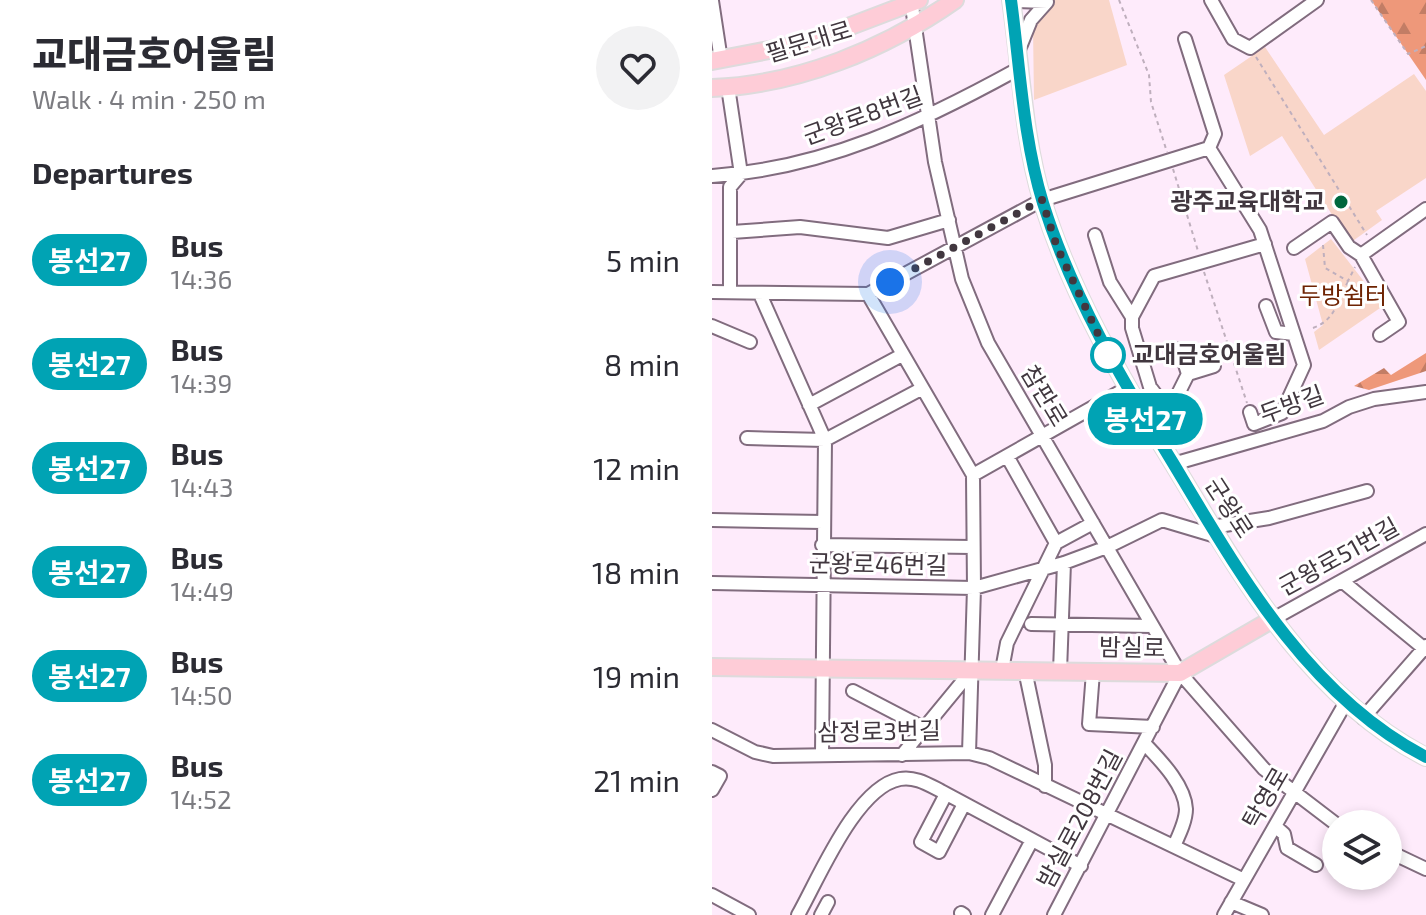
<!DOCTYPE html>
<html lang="en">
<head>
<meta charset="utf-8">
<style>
  body { margin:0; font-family:"Exo 2","Noto Sans KR",sans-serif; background:#f2f2f3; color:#2b2b33; height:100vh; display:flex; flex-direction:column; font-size:30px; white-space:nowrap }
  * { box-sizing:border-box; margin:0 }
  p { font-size:26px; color:#7c7c81 }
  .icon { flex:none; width:44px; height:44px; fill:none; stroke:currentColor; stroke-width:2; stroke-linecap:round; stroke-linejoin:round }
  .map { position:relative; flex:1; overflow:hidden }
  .sheet { display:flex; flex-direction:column; background:#fff; width:712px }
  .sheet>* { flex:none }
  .badge { padding:0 16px; border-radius:26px; font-size:28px; line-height:52px }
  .tools { position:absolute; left:610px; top:810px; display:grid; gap:16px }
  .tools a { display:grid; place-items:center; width:80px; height:80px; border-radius:50%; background:#fff; box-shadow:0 4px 12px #0003; font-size:40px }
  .you { position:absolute; width:40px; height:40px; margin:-20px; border:6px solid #fff; border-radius:50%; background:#1a73e8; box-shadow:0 0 0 12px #1a73e833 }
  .map>.badge { position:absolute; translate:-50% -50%; box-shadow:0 0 0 4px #fff }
  h2 { padding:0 32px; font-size:30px; line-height:72px }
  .round { display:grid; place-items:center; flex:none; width:84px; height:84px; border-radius:42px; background:#f2f2f3 }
  .headline { display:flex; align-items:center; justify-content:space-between; height:136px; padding:0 32px }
  h1 { font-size:38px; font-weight:800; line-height:60px }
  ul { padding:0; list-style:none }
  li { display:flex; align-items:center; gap:24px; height:104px; padding:0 32px }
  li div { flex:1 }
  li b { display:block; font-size:30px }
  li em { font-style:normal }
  li .badge { min-width:88px; font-weight:700; text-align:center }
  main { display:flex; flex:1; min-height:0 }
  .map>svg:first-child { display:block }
  .green { fill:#f9d6c9 }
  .forest { fill:url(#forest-firs) }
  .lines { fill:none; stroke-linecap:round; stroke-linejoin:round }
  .minor-casing { stroke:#816c7e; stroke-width:16 }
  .major-casing { stroke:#dddbdc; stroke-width:20 }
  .path { stroke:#bfafbd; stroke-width:2; stroke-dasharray:4 4; stroke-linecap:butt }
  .minor { stroke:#fff; stroke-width:12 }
  .major { stroke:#feccd7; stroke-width:16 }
  .line-casing { stroke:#fff; stroke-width:18 }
  .line { stroke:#00a3b4; stroke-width:12 }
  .walk { stroke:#41373f; stroke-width:8; stroke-dasharray:0 14.4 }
  .poi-dot { fill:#00673d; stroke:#fff; stroke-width:3 }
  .stop-dot { fill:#fff; stroke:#00a3b4; stroke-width:4 }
  .labels { text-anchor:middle; stroke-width:6; stroke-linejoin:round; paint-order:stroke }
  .street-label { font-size:24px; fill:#41373f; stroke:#fff }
  .poi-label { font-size:24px; font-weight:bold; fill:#41373f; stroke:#fff; text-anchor:end }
  .park-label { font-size:24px; fill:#6e2302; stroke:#fff }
  .stop-label { font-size:24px; font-weight:bold; fill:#41373f; stroke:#fff; text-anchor:start }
</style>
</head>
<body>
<main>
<section class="sheet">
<div class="headline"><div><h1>교대금호어울림</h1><p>Walk · 4 min · 250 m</p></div><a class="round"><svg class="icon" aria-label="heart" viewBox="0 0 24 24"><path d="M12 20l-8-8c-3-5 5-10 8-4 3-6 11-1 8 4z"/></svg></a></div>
<h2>Departures</h2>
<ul>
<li><span class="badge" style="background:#00a3b4;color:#fff">봉선27</span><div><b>Bus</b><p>14:36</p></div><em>5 min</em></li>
<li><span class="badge" style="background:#00a3b4;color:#fff">봉선27</span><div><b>Bus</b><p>14:39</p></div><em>8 min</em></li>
<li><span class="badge" style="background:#00a3b4;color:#fff">봉선27</span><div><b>Bus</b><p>14:43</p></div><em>12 min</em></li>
<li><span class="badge" style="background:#00a3b4;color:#fff">봉선27</span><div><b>Bus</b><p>14:49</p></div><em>18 min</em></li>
<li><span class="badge" style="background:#00a3b4;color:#fff">봉선27</span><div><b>Bus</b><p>14:50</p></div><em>19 min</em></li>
<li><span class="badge" style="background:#00a3b4;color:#fff">봉선27</span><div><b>Bus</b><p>14:52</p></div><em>21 min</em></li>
</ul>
</section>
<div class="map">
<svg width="714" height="915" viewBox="0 0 714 915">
  <defs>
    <pattern id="forest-firs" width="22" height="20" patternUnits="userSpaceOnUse" patternTransform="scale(2)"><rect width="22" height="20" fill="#ee987a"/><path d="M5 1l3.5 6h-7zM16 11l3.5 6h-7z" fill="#c27d65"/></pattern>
  </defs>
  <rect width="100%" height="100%" fill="#feebfb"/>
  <path class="green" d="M342,0h55l18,65 -93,35 -1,-72z
    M553,47l59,88 90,-61 12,17v87l-50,33 6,9 -32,23 -68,-107 -32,20 -26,-81z
    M619,239l52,67 -64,44 -5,-18 9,-7 -18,-66z"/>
  <path class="forest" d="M659,0h55v80z
    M714,353v18l-57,19 -15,-4 30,-18 7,7z"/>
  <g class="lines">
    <g class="minor-casing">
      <path id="minor" d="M199,0l24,162 27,117 26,64 192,330 84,96 72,55
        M499,0l22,39 17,9 67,-48
        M0,1l9,59
        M300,1l35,1 -16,18 -13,32
        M16,87l13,87 -11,13v105
        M497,148l51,82 44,135 -22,48 -28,11 -4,-12
        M0,176c114,-8 208,-53 306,-107
        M20,232l68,-5 88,11 61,-18
        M383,235l15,47 22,35v11l18,59 19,25 7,19
        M582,248l38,-26 17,25 12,8 38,67 -19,13
        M649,255l65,-46
        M0,292l156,2 174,-94 167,-52 6,-14 -30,-95
        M48,294l65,146 -3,314
        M156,294l105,181 1,113 -5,165
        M554,306l10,26 18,2
        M420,317l22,-41 111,-32
        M0,326l38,16
        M468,349l8,25
        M97,405l93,-50
        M457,412l19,-38 26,-8
        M35,438l78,2 96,-51
        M295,456l49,87
        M461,464l150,-43 26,-14 25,-8 52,-7
        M261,475l154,-87
        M0,520l111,2
        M500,527l57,-9 98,-27
        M110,545l150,2
        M630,581l84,69
        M0,583l262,5 90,-25 43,-16 55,-27 57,17
        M561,619l153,-85
        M319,624l121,2
        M290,670l5,-27 49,-100 37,-20
        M313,670l20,95v21
        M348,671l4,-108
        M381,672l-4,52 64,3
        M141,691l71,37
        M651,718l63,-72
        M0,730l43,22 18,4 196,-3 20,5 255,122
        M433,744c15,16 40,41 41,65 0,12 -7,26 -12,37
        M190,755l70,-85
        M0,772l8,4 -8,14
        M234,794l-25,48 18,10 25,-48
        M563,826l9,8 3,14 29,17
        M676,851l38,18
        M0,895l37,20
        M519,902l31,13
        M249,913l3,2
        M86,915c21,-37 58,-128 102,-136 15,-3 29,6 41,12l140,75
        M109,915l7,-13
        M280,915l40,-75
        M342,915l126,-242
        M512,915l122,-213"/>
    </g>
    <g class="major-casing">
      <path id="major" d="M299,0c10,67 12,138 32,203 29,93 79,177 130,260 67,110 134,233 253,294
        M0,61l94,-18 113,-43
        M0,88c86,-3 173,-39 243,-88
        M0,667l468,6 93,-54"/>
    </g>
    <path class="path" d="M407,0l30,75 2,27 16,50
      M659,0l37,54 18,-8
      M544,57l111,178
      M461,169l25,82
      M611,245l2,23 23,13 7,-14
      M492,272l43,131
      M601,328c24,-9 23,-27 35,-46"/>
    <use href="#minor" class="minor"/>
    <use href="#major" class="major"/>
  </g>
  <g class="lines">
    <g class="line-casing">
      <path id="line" d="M299,0c9,67 12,138 32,203 29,93 79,177 130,260 66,110 135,233 253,294"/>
    </g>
    <use href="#line" class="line"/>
    <path class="walk" d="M178,282l152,-82 15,47 51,108"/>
  </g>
  <circle class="poi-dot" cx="629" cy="202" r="8"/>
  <circle class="stop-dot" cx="396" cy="355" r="16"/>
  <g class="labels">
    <g class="street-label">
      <text transform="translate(97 42) rotate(-17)" y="8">필문대로</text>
      <text transform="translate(151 116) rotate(-20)" y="8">군왕로8번길</text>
      <text transform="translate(332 396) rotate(59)" y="8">참판로</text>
      <text transform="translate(580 405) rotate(-20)" y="8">두방길</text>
      <text transform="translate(517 508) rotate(57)" y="8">군왕로</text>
      <text transform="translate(627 557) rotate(-29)" y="8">군왕로51번길</text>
      <text transform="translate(166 565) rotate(1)" y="8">군왕로46번길</text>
      <text transform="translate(420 648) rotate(1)" y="8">밤실로</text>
      <text transform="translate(167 732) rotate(-1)" y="8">삼정로3번길</text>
      <text transform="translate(554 798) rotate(-60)" y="8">탁영로</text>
      <text transform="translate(368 819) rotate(-62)" y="8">밤실로208번길</text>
    </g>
    <g class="poi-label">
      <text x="613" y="210">광주교육대학교</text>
    </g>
    <g class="park-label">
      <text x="631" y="304">두방쉼터</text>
    </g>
    <g class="stop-label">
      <text x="420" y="363">교대금호어울림</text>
    </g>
  </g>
</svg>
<div class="tools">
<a><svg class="icon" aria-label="layers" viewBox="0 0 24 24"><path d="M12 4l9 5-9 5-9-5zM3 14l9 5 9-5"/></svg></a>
</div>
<div class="you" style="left:178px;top:282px"></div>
<b class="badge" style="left:433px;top:419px;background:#00a3b4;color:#fff">봉선27</b>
</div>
</main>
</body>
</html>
